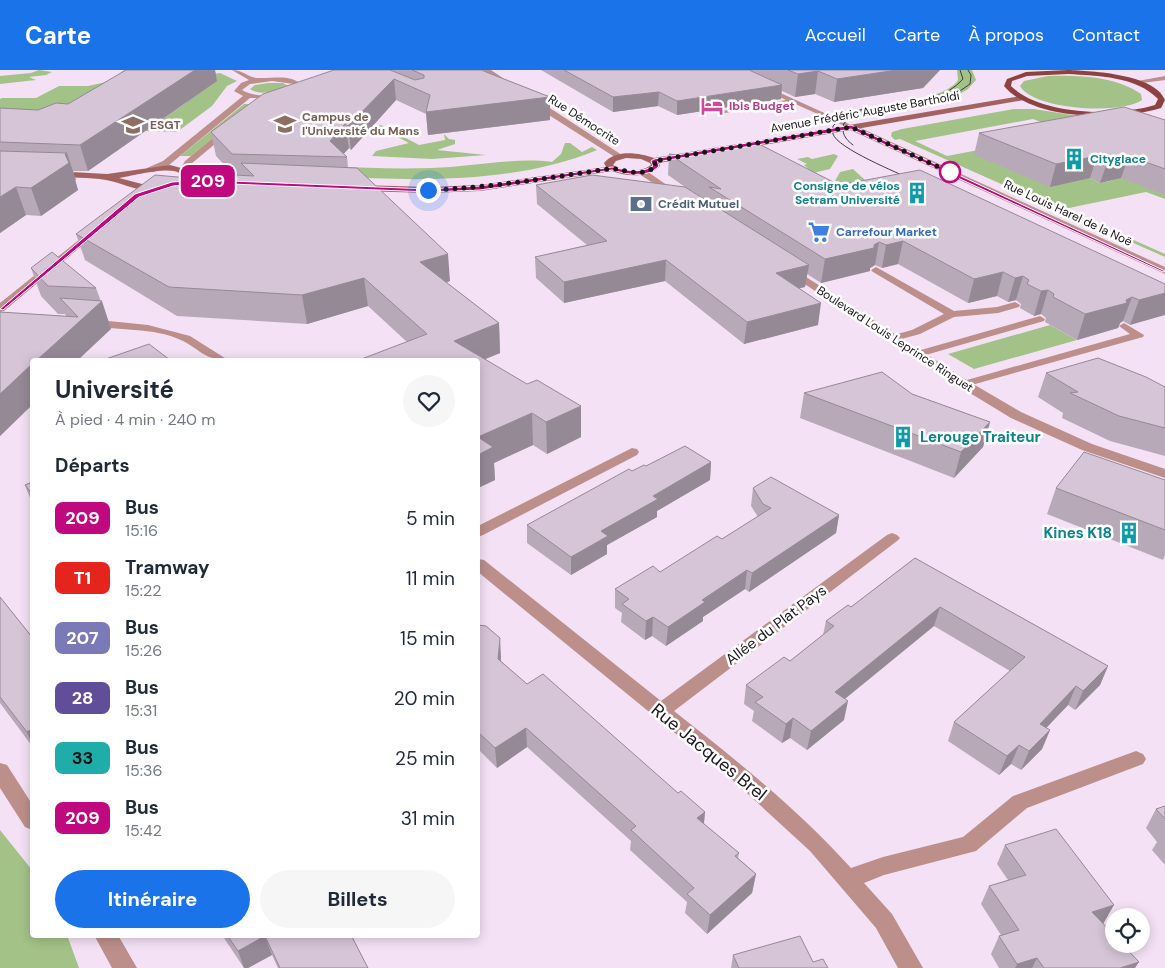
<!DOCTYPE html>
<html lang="fr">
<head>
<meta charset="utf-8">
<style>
  body { margin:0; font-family:"DM Sans",sans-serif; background:#f6f6f7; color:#1f2937; height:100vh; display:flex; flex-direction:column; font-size:19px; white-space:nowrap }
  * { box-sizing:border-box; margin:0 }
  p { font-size:16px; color:#747a83 }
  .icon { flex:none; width:28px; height:28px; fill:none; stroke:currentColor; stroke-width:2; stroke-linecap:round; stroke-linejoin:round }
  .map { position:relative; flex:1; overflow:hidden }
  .details { position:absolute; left:30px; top:288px; width:450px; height:580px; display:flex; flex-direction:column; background:#fff; border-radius:5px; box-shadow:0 2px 12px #0003 }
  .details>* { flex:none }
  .badge { padding:0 10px; border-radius:8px; font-size:18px; line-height:32px }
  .buttons { position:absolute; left:1105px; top:838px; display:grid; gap:10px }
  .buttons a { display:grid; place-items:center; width:45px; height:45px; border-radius:50%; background:#fff; box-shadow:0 2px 12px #0003; font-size:25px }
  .you { position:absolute; width:25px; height:25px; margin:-12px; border:4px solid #fff; border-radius:50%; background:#1a73e8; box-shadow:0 0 0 8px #1a73e833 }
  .map>.badge { position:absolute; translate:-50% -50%; box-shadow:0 0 0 2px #fff }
  h2 { padding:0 25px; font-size:19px; line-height:45px }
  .round { display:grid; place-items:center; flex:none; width:52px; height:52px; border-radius:26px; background:#f6f6f7 }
  .summary { display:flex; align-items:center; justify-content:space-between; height:85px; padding:0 25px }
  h1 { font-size:24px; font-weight:700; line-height:38px }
  .action { display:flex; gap:10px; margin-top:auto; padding:10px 25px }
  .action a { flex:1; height:58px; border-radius:30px; background:#1a73e8; color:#fff; font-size:20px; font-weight:700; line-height:58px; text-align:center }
  .action a+a { background:#f6f6f7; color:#1f2937 }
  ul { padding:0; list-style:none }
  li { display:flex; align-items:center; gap:15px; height:60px; padding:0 25px }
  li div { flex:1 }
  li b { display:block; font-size:19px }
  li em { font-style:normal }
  li .badge { min-width:55px; font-weight:700; text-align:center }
  header { display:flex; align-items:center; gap:30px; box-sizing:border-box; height:70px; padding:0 25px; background:#1a73e8; color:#fff }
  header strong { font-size:24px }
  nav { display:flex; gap:28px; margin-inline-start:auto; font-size:18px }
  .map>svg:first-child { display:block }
  .green { fill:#a3c288; fill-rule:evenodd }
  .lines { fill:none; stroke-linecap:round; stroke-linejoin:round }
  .lane { fill:#bc8f8b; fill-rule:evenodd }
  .street { fill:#bc8f8b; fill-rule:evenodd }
  .secondary { fill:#a2635f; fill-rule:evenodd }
  .primary { fill:#8e4240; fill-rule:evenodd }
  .tram { stroke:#443b45; stroke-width:1 }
  .wall { fill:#b8a9b9 }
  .shaded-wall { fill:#968996 }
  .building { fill:#d6c4d7; stroke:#968996 }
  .line { fill:#c0087f; stroke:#fff }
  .walk { stroke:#1a141b; stroke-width:5; stroke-dasharray:0 9 }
  .stop-dot { fill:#fff; stroke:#c0087f; stroke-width:2.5 }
  .labels { text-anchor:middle; stroke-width:5; stroke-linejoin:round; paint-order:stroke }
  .far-hotel-label { font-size:12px; font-weight:bold; fill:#b23c85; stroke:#fff; text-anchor:start }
  .far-street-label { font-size:12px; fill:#1a141b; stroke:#fff }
  .far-education-label { font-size:12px; font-weight:bold; fill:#785e54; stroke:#fff; text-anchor:start }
  .far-culture-label { font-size:12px; font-weight:bold; fill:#0d838f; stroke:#fff; text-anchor:start }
  .far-service-label { font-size:12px; font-weight:bold; fill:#4e5e75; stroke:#fff; text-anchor:start }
  .far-shop-label { font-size:12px; font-weight:bold; fill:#366cbe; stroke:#fff; text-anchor:start }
  .culture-label { font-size:15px; font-weight:bold; fill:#0d838f; stroke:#fff; text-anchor:start }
  .street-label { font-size:15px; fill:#1a141b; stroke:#fff }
  .near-street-label { font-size:18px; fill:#1a141b; stroke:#fff }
</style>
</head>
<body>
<header>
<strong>Carte</strong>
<nav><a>Accueil</a><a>Carte</a><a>À propos</a><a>Contact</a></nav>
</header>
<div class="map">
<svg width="1165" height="898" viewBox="0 0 1165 898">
  <rect width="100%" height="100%" fill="#f4e1f5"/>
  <path class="green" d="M39,0l13,2 -6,3 -17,2 7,3 -36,4v-8l31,-3z
    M124,0h16l29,18 -169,46v-35l2,-1h34l23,-12h29l23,-5z
    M957,0h15l4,10 -8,9 -10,6 -18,6 -81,16 -15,-3c28,-12 98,-10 114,-34z
    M220,3l17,8 -10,5 -15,20 -35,26 -32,-1 41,-28 2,-25z
    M1048,6c30,-1 67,0 93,18l1,6c-21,15 -109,10 -122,-14l4,-5z
    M268,13h15l5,3c-13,4 -26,11 -38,3l5,-4z
    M244,34h10l-63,52h-11z
    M1014,39h20l44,7 12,62 10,5 10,-2 55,-19v37l-19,-7 -82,17 101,45v3l-265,-118 -5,1 -4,-4 1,-4 10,-3zM1033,49l35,14 -121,23 -32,-15z
    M381,55l38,20 26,-5 -1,-6 5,5 6,1v4l-18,6 49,5 -54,4 -60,-3 4,-5 33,-8 -32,-17z
    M565,73h5l12,9 10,-5 5,3c-108,45 -251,26 -366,20l10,-8c63,2 127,8 190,6 40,-1 82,-11 121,-6l9,-8z
    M834,84l4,2 -8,13 -17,4 -9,-8 3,-1 -10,-5 11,-2 4,2z
    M853,99l13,12 -15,3 -16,-3 5,-9z
    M1050,255l27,15 -103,29 -26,-15z
    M0,760l32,40v65h35l12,33h-79z"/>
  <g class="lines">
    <path class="lane" d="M765,16l88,40 2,1 -6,1 -56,-25 -68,10 -3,-2 64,-11 -23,-11 -1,-1z
      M876,197l78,44 43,-4 18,-5 5,3 -1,2 -21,6 -44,4 -34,17 -26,7 -4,-1 -1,-2 1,-2 22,-6 32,-16 -71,-42 -2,-2z
      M1040,246l5,3 -1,2 -122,35 -4,1 -5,-3 1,-2z
      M1124,253l20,12 -1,2 -175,49h-8l-2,-2 2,-2 170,-48 -11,-8z"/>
    <path class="street" d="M232,0c11,0 17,8 26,8 15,1 35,-5 45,9l-6,5 -18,6h-29l-81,67 -16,7h-6v-4l16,-7 80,-65 -9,-5 7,-8 8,-3zM272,11l22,3 2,3c-13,9 -39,12 -54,3l8,-6z
      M483,0h8l22,15 -5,1z
      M1165,6v4l-30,4 -3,-2z
      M530,29h6l89,58 -7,2 -88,-56z
      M848,55h6l311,142v7l-317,-145z
      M226,57l7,2 -42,35 -5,10h-6l-1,-2 6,-11z
      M642,99l3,1 35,24 -4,3 -3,-1 -34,-22v-4z
      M95,157l5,3 -2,2 -94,79 -4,1v-9z
      M789,196l179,115 53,31 71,32 73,25v9l-83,-28 -71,-32 -51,-31 -175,-116 -1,-2 1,-2z
      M89,249l59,6 42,11 38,24c-23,0 -26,-9 -45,-19 -30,-15 -66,-9 -98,-17l-2,-2 2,-2z
      M632,378l5,1 2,3 -2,3 -154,80 -5,2v-11z
      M892,463l5,2 3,3 -3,3 -223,170c62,49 124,98 177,157l32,-11 80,-20 50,-41 123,-45 7,3 3,5 -3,5 -116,44 -51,43 -92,24 -20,8 28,31 31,54h-25l-22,-40 -66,-77 -74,-68 -258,-211v-13l6,1 177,141 226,-166z
      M0,693l7,2 25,39v26l-7,-3 -25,-39z
      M94,865h24l19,33h-25z"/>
    <path class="secondary" d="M1021,26l4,2 -1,2 -365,63 1,3c-12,12 -33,11 -48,5l-132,20 -51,2 -69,-2 -4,-3 4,-3 69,2 51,-2 126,-18 -2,-4c12,-14 35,-10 50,-5zM626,88l15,1 9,4 1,2c-11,8 -26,7 -38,0l3,-4z
      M170,95l15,4 3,4 23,8c-8,6 -25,-4 -32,-8 -10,-7 -47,3 -60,5l23,6h17l4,3c-13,11 -42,-5 -57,-7 -17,-3 -35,-2 -52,-3l-4,-3 4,-3 53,3z"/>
    <path class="primary" d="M1068,0c24,1 87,4 97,30l-4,8c-41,13 -128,13 -157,-22l3,-7 19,-7zM1068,4c30,2 68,2 90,25l-3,6c-38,12 -115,10 -144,-19l1,-5 15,-5z"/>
    <path class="tram" d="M957,23l13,-9 1,-9 -3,-5
      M853,47l-9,6c-3,10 1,16 9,22
      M913,110c-15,-7 -76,-32 -80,-46 -1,-3 0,-5 0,-8 28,-33 98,-10 130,-47l-3,-9"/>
  </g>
  <path class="wall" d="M126,0h89l2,11 -129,90h-15l5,19 -37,26 -15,-1 -26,18v-125l38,2 30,-6z
    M334,0h147l69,27v23l-122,15 -2,-21 -30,-14 -45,50 -2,-2 -6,6 4,3 1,10 102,114 -4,2 53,40 1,30 -15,6 96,78 -34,17 -14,-9 -39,18 1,17 -17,8v-128l-71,-18 -39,-36 -61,18 -130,-8 -92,-56 -9,-26 113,-56 45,-3 -18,-19 -5,-24z
    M541,0h399l-17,18 -89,14 -19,-8 -20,3 -13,-6 -1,8 -104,16 -19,-9 -45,6z
    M1165,50v75l-44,-17 -21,5 -10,-5 -40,9 -76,-32 5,-22z
    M669,84l170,31 326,99 -35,41 -7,-4 -3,2 -2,5 -41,12 -32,-18 1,-4 -5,-4 -7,2 -14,-8 1,-4 -5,-4 -8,2 -11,-6 -29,7 -70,-39 -16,4 -7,-3 -5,3v3l-49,12 -14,-9 -2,13 -6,1 19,37 -74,19 -79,-63 -101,22 -28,-25 -1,-21 52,-12 -50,-41 -1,-19 149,2 -17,-12z
    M31,198l65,20 15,41 -79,31v45l-32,31v-124l66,4 -1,-2h-7l-17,-18z
    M1046,303l119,14v69l-55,-15 -48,-23 1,-5 -25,-16z
    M804,323l108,1 78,28 -7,25 -29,31 -154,-60z
    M711,392l-1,18 -53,31v6l-50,28v9l-36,21 -44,-32v-18l119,-59z
    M1165,410v75l-2,5 -116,-46 9,-26z
    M32,412v21l-7,-18z
    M753,418l86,27 -3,18 -87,59 -4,-3 -42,28v4l-37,25 -14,-10 -7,4 -24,-18 1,-9 -7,-5v-19l45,-17 62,-33 36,-22 -7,-11z
    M915,488l193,108 -8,19 -25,25 -7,-5 -22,23 4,2 -8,19 -21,21 -10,-6 -12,11 -51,-34 6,-19 56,-51 -76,-45 -89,73 -1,21 -37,30 -17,-12 -8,5 -30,-22 2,-10 -10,-7 2,-19 44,-24 33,-26 3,-14 25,-14z
    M0,527l32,40v109l-32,-43z
    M478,555l23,32v4l26,23 151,109 27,19 -1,12 35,29 -1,5 18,16 -4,19 -45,41 -22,-21 2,-11 -57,-52 1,-9 -104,-94 -30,21 -19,-19z
    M1165,736v59l-13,-15 5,-8 -11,-14 10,-19z
    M1005,775l98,79 32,44h-136l-8,-14 8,-18 2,-1 -20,-31 8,-18 19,-6 -11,-16z
    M222,865h129l17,33h-90l-6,-13 -24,13h-4z
    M733,885l80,7 15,6h-97z"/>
  <path class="shaded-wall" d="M195,0h20l2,11 -129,90 -8,-26z
    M897,0h43l-17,18 -89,14 3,-23z
    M818,1l-3,23 -20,3 3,-23z
    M394,9l2,21 -45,50 -3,-24z
    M782,15l-1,14 -104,16v-14z
    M659,22l-1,14 -45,6v-15z
    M550,27v23l-122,15 -2,-23z
    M345,54l4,24 -8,9 -11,-16z
    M67,83l9,27h-1l3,10 -37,26 -10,-28z
    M1097,86l-7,22 -40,9 6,-23z
    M1129,86l-8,22 -21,5 8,-23z
    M16,117l10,28 -26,18v-36z
    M903,171l-5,23 -16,4 4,-23z
    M879,172l-4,23 -5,3v3l-49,12 4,-24 49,-14z
    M448,184l2,27 -27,9 -3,-28z
    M666,190l-1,21 -101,22v-21z
    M809,195l-4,22 -31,7 2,-21z
    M1003,202l-6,24 -29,7 6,-24z
    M1023,206l-7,24 -8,2 7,-24z
    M364,208l4,28 -61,18 -5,-29z
    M1048,220l-7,24 -7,2 7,-25z
    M1165,223v22l-35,10 9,-25z
    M1132,227l-9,24 -3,2 -2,5 -41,12 8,-26 41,-14z
    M102,231l9,28 -33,31h-41z
    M821,233l-3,22 -74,19 3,-22z
    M499,253l1,30 -22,9 -24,-21z
    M32,294v41l-32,31v-42z
    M581,336v31l-34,17 -1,-32z
    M532,343l1,32 -39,18 1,17 -17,8v-51z
    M990,352l-7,25 -29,31 7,-26z
    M711,392l-1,18 -53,31v6l-50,28v9l-36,21v-18l30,-26 52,-35z
    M839,445l-3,18 -87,59 3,-19z
    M747,500l-2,19 -42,28v4l-37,25 2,-19 34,-27z
    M940,537l-6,19 -103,84 4,-18z
    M653,547l-1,19 -7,4 1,-19z
    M500,568l1,19 -2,21 -1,-19z
    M1108,596l-8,19 -25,25 8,-19z
    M1076,616l-8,19 -36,38 8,-19z
    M848,631l-4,19 -37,30 4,-19z
    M793,648l-3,20 -8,5 4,-19z
    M526,658l1,19 -30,21 -2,-20z
    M32,659v14l-5,-11z
    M1050,660l-8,19 -21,21 8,-19z
    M1019,675l-8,19 -12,11 8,-19z
    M705,742l-2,19 -6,-13z
    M756,804l-4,19 -45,41 3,-19z
    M1114,835l-11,19 -11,-12z
    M265,866l7,19 -24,13h-4l-6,-17z
    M1037,888l-5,10h-17l2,-4z
    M1139,892l-4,6h-15z"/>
  <path class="building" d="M126,0h69l-115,75 -80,-3v-34l38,2 18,-7 12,1z
    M334,0h56l25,10 9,-2v-3l-12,-5h69l69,27 -124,15 4,-17 -36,-16 -46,47 -3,-2 -15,17 17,16 -115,-3 -21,-22 52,-38z
    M564,0h185l33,15 -105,16 -18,-9 -46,5z
    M788,0h109l-60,9 -19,-8 -20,3z
    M1124,37l41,13v49l-36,-13 -21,4 -11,-4 -41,8 -77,-31z
    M759,74l80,41 81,-15 245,114v9l-26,7 -7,-3 -6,3 1,3 -42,11 -32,-17 1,-3 -6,-4 -7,1 -14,-7 2,-4 -6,-4 -8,2 -12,-6 -29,7 -71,-38 -17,4 -7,-3 -5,3v3l-49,11 -116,-72 12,2 -52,-35 19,2z
    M0,81l67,2 -2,1 4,9 -38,25 -15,-1 -16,10z
    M241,93l116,5 91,86 -28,8 79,61 -45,18 73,43 10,-4 44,26 -35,16 -14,-9 -54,24 15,10 -15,8v-95h-119l68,-26 -63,-56 -62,17 -133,-8 -93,-53 79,-59 34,3 5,-5 60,3z
    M592,105l93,12 124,78 -33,8 45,30 -74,19 -81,-62 -102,22 -29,-25 72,-16 -71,-56z
    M52,182l44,36 -48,-2 -17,-18z
    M60,228l42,3 -65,59h-5v4l-32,30v-82l78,5z
    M149,274l21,16h-67z
    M1098,288l48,19 19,10v41l-46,-12 -49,-23 8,-1 -32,-19z
    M882,302l30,22 78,28 -29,30 -157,-59z
    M685,376l26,16 -58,34 5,3 -57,32 7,5 -37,21 -44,-32 102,-56 3,2 12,-6 2,1z
    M1084,382l81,28v50l-109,-42z
    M771,407l68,38 -87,58 -5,-3 -45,30 3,2 -37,25 -15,-10 -7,4 -24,-17 7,-5 -14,-10 38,-23 7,6 57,-36 5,3 49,-31 -8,-4 -10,-16z
    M32,412v12l-7,-9z
    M915,488l193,108 -25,25 -7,-5 -36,38 10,6 -21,21 -10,-6 -12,11 -53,-34 71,-65 -85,-50 -105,85 13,9 -37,30 -18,-13 -7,6 -31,-22 8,-5 -17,-12 38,-28 6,4 44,-35 -8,-5 22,-16 3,2z
    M0,527l32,40v92l-5,3 -27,-35z
    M478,555l8,1 14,12 -2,21 29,25 16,-10 135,119 3,-2 24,21 -8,6 42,35 -4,3 21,18 -46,41 -23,-21 7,-6 -63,-58 5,-4 -110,-98 -31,20 -17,-16z
    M1165,736v13l-9,-10z
    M1056,759l58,76 -22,7 22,23v9h8l17,18 -19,6h-76l-7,-10 -20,6 -18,-28 20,-6 -30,-44 37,-11 -21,-30z
    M227,865h124l17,33h-88l-15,-32 -27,15z
    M800,866l13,26 10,-3 5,9h-89l-6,-13z"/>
  <path class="line" d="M851,55l314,146 -2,1 -312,-143 -194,33 2,4c-12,13 -33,8 -47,4l-132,20 -52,2 -222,-9 -33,3 -34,11 -136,113 -3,-1 135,-115 37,-12 34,-2 222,9 52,-3 132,-19c14,3 28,7 41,-1l-2,-5 3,-2z"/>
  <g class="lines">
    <path class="walk" d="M428,120c61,-2 120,-12 180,-21 15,-2 32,11 48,-3l-2,-5 197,-34 107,49 -8,-4"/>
  </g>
  <defs>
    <g id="hotel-bare" transform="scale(1.725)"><path d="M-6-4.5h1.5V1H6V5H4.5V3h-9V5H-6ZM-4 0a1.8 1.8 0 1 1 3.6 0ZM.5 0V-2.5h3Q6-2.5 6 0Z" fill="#d1479c" stroke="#fff" stroke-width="2.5" paint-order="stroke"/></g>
    <g id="university-bare" transform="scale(1.725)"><path d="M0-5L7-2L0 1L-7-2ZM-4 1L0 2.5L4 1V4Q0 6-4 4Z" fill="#8d6e63" stroke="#fff" stroke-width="2.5" paint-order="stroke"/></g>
    <g id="building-bare" transform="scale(1.725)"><path d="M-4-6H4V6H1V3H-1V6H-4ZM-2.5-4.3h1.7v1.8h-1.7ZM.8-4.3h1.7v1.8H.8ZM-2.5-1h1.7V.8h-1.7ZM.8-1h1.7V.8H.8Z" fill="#0f9aa8" stroke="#fff" stroke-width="2.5" paint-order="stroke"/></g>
    <g id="bank-bare" transform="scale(1.725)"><path d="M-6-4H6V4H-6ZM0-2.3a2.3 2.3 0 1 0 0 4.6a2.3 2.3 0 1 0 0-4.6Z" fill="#5c6f8a" stroke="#fff" stroke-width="2.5" paint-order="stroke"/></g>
    <g id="supermarket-bare" transform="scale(1.725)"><path d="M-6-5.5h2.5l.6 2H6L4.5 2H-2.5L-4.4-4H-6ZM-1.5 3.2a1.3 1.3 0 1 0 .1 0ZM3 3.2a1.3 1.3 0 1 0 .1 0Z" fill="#3f7fe0" stroke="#fff" stroke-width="2.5" paint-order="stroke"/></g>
  </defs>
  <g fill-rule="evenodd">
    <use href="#hotel-bare" x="712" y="36"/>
    <use href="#university-bare" x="285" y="54"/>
    <use href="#university-bare" x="133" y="55"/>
    <use href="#building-bare" x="1074" y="89"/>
    <use href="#building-bare" x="917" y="123"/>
    <use href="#bank-bare" x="641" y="134"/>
    <use href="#supermarket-bare" x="819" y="162"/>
    <use href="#building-bare" x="903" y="367"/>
    <use href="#building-bare" x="1129" y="463"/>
  </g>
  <circle class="stop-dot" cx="950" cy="102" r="10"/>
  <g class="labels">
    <g class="far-hotel-label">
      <text x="729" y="40">Ibis Budget</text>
    </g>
    <g class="far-street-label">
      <text transform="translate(865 42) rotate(-10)" y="4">Avenue Frédéric Auguste Bartholdi</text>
      <text transform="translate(584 50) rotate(33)" y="4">Rue Démocrite</text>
      <text transform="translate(1068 143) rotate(25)" y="4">Rue Louis Harel de la Noë</text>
      <text transform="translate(895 269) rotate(33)" y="4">Boulevard Louis Leprince Ringuet</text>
    </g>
    <g class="far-education-label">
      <text x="302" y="51">Campus de<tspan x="302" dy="14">l'Université du Mans</tspan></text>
      <text x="150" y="59">ESGT</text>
    </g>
    <g class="far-culture-label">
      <text x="1090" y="93">Cityglace</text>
      <text x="900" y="120" text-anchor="end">Consigne de vélos<tspan x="900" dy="14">Setram Université</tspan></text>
    </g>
    <g class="far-service-label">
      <text x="658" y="138">Crédit Mutuel</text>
    </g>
    <g class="far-shop-label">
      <text x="836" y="166">Carrefour Market</text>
    </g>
    <g class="culture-label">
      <text x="920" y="372">Lerouge Traiteur</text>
      <text x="1112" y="468" text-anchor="end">Kines K18</text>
    </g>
    <g class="street-label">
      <text transform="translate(776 555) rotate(-37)" y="5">Allée du Plat Pays</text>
    </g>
    <g class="near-street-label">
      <text transform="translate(709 682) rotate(39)" y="6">Rue Jacques Brel</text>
    </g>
  </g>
</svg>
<div class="buttons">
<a><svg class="icon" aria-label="locate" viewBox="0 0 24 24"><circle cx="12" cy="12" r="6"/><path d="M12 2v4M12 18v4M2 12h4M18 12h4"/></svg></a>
</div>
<div class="you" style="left:428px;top:120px"></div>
<b class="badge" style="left:208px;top:111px;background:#c0087f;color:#fff">209</b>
<section class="details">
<div class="summary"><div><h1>Université</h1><p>À pied · 4 min · 240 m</p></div><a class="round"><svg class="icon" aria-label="heart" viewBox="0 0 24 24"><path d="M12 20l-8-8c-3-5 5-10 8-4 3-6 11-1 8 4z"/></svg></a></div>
<h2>Départs</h2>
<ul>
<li><span class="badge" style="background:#c0087f;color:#fff">209</span><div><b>Bus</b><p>15:16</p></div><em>5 min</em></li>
<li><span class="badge" style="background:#e5251d;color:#fff">T1</span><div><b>Tramway</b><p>15:22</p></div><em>11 min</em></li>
<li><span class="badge" style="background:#7a7ab9;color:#fff">207</span><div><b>Bus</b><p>15:26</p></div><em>15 min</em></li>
<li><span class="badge" style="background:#614e9b;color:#fff">28</span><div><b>Bus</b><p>15:31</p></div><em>20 min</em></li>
<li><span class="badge" style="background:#1fadaa;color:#111">33</span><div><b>Bus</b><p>15:36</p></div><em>25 min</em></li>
<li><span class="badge" style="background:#c0087f;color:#fff">209</span><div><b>Bus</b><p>15:42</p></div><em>31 min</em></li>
</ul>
<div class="action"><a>Itinéraire</a><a>Billets</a></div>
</section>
</div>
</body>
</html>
